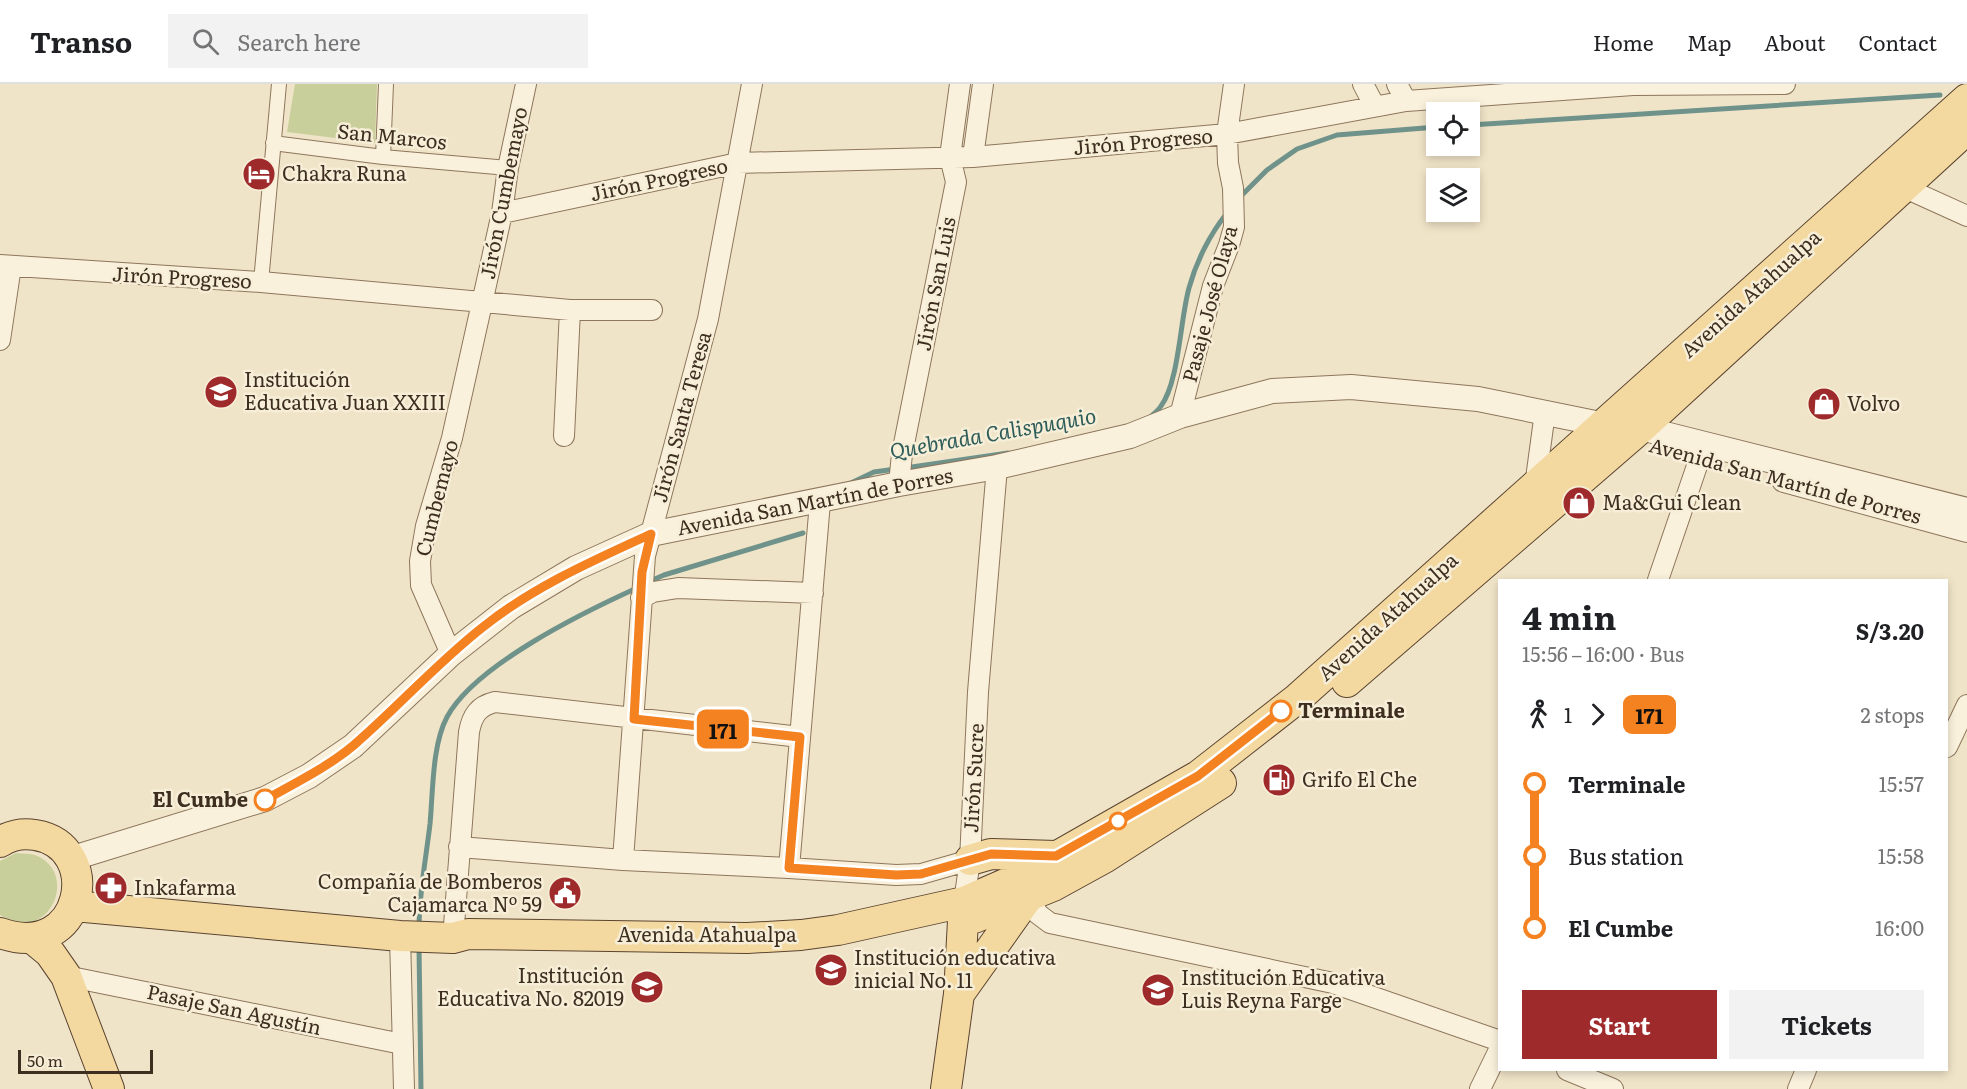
<!DOCTYPE html>
<html lang="en">
<head>
<meta charset="utf-8">
<style>
  body { margin:0; font-family:Literata,serif; background:#f2f2f2; color:#202124; height:100vh; display:flex; flex-direction:column; font-size:22px; white-space:nowrap }
  * { box-sizing:border-box; margin:0 }
  p { font-size:20px; color:#757577 }
  .icon { flex:none; width:33px; height:33px; fill:none; stroke:currentColor; stroke-width:2; stroke-linecap:round; stroke-linejoin:round }
  .map { position:relative; flex:1; overflow:hidden }
  .details { position:absolute; left:1498px; top:495px; width:450px; height:492px; display:flex; flex-direction:column; background:#fff; border-radius:0px; box-shadow:0 3px 9px #0003 }
  .details>* { flex:none }
  .badge { padding:0 12px; border-radius:9px; font-size:21px; line-height:39px }
  .buttons { position:absolute; left:1426px; top:18px; display:grid; gap:12px }
  .buttons a { display:grid; place-items:center; width:54px; height:54px; border-radius:0px; background:#fff; box-shadow:0 3px 9px #0003; font-size:30px }
  .scale { position:absolute; left:18px; bottom:15px; width:135px; box-sizing:border-box; padding-left:6px; border:3px solid #3d2e20; border-top:0; font-size:16px; line-height:21px; white-space:nowrap; color:#3d2e20; -webkit-text-stroke:4px #f7eed8; paint-order:stroke }
  .map>.badge { position:absolute; translate:-50% -50%; box-shadow:0 0 0 3px #fff }
  .legs { display:flex; align-items:center; gap:9px; height:66px; padding:0 24px; font-size:20px }
  .legs p { margin-inline-start:auto }
  .headline { display:flex; align-items:center; justify-content:space-between; height:102px; padding:0 24px }
  h1 { font-size:33px; font-weight:700; line-height:45px }
  .primary-button { display:flex; gap:12px; margin-top:auto; padding:12px 24px }
  .primary-button a { flex:1; height:69px; border-radius:0px; background:#9e2a2b; color:#fff; font-size:24px; font-weight:700; line-height:69px; text-align:center }
  .primary-button a+a { background:#f2f2f2; color:#202124 }
  ul { padding:0 24px; list-style:none }
  li { display:flex; align-items:center; gap:21px; height:72px; font-size:22px }
  li i { display:grid; place-items:center; width:9px; height:100%; margin:0 8px; background:currentColor }
  li i::after { content:''; width:15px; height:15px; margin:-8px; border:4px solid; border-radius:50%; background:#fff }
  li p { margin-inline-start:auto }
  li:first-child i { background:linear-gradient(#0000 50%,currentColor 0) }
  li:last-child i { background:linear-gradient(currentColor 50%,#0000 0) }
  header { display:flex; align-items:center; gap:36px; box-sizing:border-box; height:84px; padding:0 30px; background:#fff; border-bottom:2px solid #e0e0e0 }
  header strong { font-size:28px }
  nav { display:flex; gap:33px; margin-inline-start:auto; font-size:21px }
  .search { width:420px; height:54px; background:#f2f2f2; display:flex; align-items:center; gap:15px; box-sizing:border-box; padding:0 21px; border-radius:0px; color:#757577; font-size:22px }
  .map>svg:first-child { display:block }
  .green { fill:#c9cf9b }
  .lines { fill:none; stroke-linecap:round; stroke-linejoin:round }
  .stream { stroke:#6f938a; stroke-width:5 }
  .pedestrian-casing { stroke:#8d765c; stroke-width:16 }
  .minor-casing { stroke:#8d765c; stroke-width:22 }
  .tertiary-casing { stroke:#8d765c; stroke-width:26 }
  .primary-casing { stroke:#5b4430; stroke-width:32 }
  .pedestrian { stroke:#faf1dc; stroke-width:14 }
  .minor { stroke:#faf1dc; stroke-width:20 }
  .tertiary { stroke:#faf1dc; stroke-width:24 }
  .primary { stroke:#f3d9a0; stroke-width:30 }
  .line-1-casing { stroke:#fff; stroke-width:14 }
  .line-1 { stroke:#f58220; stroke-width:9 }
  .stop-1-dot { fill:#fff; stroke:#f58220; stroke-width:3 }
  .labels { text-anchor:middle; stroke-width:5; stroke-linejoin:round; paint-order:stroke }
  .street-label { font-size:20px; fill:#3d2e20; stroke:#f7eed8 }
  .poi-label { font-size:20px; fill:#3d2e20; stroke:#f7eed8; text-anchor:start }
  .stop-label { font-size:20px; font-weight:bold; fill:#3d2e20; stroke:#f7eed8; text-anchor:start }
  .water-label { font-size:21px; font-style:italic; fill:#2f5d5a; stroke:#f7eed8 }
</style>
</head>
<body>
<header>
<strong>Transo</strong>
<div class="search"><svg class="icon" aria-label="search" viewBox="0 0 24 24"><circle cx="10" cy="10" r="6"/><path d="M15 15l6 6"/></svg>Search here</div>
<nav><a>Home</a><a>Map</a><a>About</a><a>Contact</a></nav>
</header>
<div class="map">
<svg width="1967" height="1005" viewBox="0 0 1967 1005">
  <rect width="100%" height="100%" fill="#f0e4c8"/>
  <path class="green" d="M295,0h82l-2,59 -88,-11z
    M16,769c6,1 14,0 19,2 47,18 12,93 -35,60v-54z"/>
  <g class="lines">
    <path class="stream" d="M1470,41l470,-30
      M1240,113l27,-27 30,-21 40,-14 100,-8
      M1148,335c4,-4 10,-8 13,-13 18,-24 19,-86 28,-118 7,-26 21,-54 38,-75
      M905,384l103,-15
      M851,399l23,-11 22,-3
      M648,498l16,-7 139,-42
      M419,844c0,-34 7,-70 11,-104 3,-32 2,-79 17,-107 28,-52 137,-105 190,-129
      M419,863l2,142"/>
    <g class="pedestrian-casing">
      <path id="pedestrian" d="M273,59l110,14 125,11
        M383,73l3,-73
        M261,198l18,-198"/>
    </g>
    <g class="minor-casing">
      <path id="minor" d="M1363,0l11,21
        M1397,0l9,17
        M973,73l10,-73
        M1896,96l7,7 64,29
        M502,129l236,-50 235,-6 254,-23 179,-33 227,-16 152,-1
        M0,181l261,17 309,28h82
        M0,256l11,-74
        M1180,332l33,-130 16,-41 5,-18 -1,-39 -5,-25 -1,-29 7,-50
        M564,352l6,-126
        M899,400l3,-30 54,-272 -6,-25 10,-73
        M1535,402l10,-74
        M1658,496l42,-123
        M641,514l12,-6 25,-4 135,5
        M451,570l-30,-69 -1,-24 6,-35 26,-88 50,-225 6,-45 18,-84
        M1947,663l20,-42
        M459,763l164,13 166,8 107,7 25,-1 49,-14
        M623,776l22,-304 63,-237 44,-235
        M789,784l31,-366
        M1024,805l14,25 12,9 283,60 167,58
        M964,818l6,-42 8,-168 19,-225
        M400,852l4,153
        M453,854l16,-206c3,-16 9,-26 26,-30l305,35
        M66,892l336,68
        M1567,986l46,19
        M1480,1005l20,-41
        M1798,1005l8,-19"/>
    </g>
    <g class="tertiary-casing">
      <path id="tertiary" d="M1784,396l183,50
        M70,775l195,-60 44,-23 44,-30 98,-92 60,-47 65,-39 75,-34 248,-50 98,-17 133,-31 50,-20 92,-25 79,-4 127,12 127,26 36,3 326,82"/>
    </g>
    <g class="primary-casing">
      <path id="primary" d="M1347,598l294,-254 326,-299
        M0,758c11,-7 23,-9 35,-7 70,11 49,128 -35,98
        M970,776l21,-6 65,2
        M74,822l326,30 53,2 15,-4 279,4 54,-3 37,-5 126,-28 55,-24 179,-102 100,-78 669,-599
        M974,834l79,-32 51,-28 117,-75
        M33,855l17,14 16,23 43,113
        M959,910l69,-97
        M946,1005l13,-95 5,-92"/>
    </g>
    <use href="#pedestrian" class="pedestrian"/>
    <use href="#minor" class="minor"/>
    <use href="#tertiary" class="tertiary"/>
    <use href="#primary" class="primary"/>
  </g>
  <g class="lines">
    <g class="line-1-casing">
      <path id="line-1" d="M265,716c30,-17 63,-33 89,-55 44,-38 83,-82 129,-118 50,-40 109,-66 168,-93l-9,38 -8,147 166,18 -11,131 107,7 25,-1 70,-20 65,2 142,-80 83,-65"/>
    </g>
    <use href="#line-1" class="line-1"/>
  </g>
  <defs>
    <g id="hotel-disc" transform="scale(1.725)"><circle r="9.5" fill="#9e2a2b" stroke="#f7eed8"/><path d="M-6-4.5h1.5V1H6V5H4.5V3h-9V5H-6ZM-4 0a1.8 1.8 0 1 1 3.6 0ZM.5 0V-2.5h3Q6-2.5 6 0Z" fill="#fff"/></g>
    <g id="school-disc" transform="scale(1.725)"><circle r="9.5" fill="#9e2a2b" stroke="#f7eed8"/><path d="M0-5L7-2L0 1L-7-2ZM-4 1L0 2.5L4 1V4Q0 6-4 4Z" fill="#fff"/></g>
    <g id="shop-disc" transform="scale(1.725)"><circle r="9.5" fill="#9e2a2b" stroke="#f7eed8"/><path d="M-5-2.5h2.3a2.7 3.5 0 0 1 5.4 0H5L5.5 6h-11ZM-1.5-2.5h3a1.5 2.3 0 0 0-3 0Z" fill="#fff"/></g>
    <g id="fuel-disc" transform="scale(1.725)"><circle r="9.5" fill="#9e2a2b" stroke="#f7eed8"/><path d="M-5.5-6h7V0h2V4h1.3V-2.5L3-4.5l.8-.8L6-3V5H2.5V1h-1V6h-7ZM-4.2-4.7v3.2H.2V-4.7Z" fill="#fff"/></g>
    <g id="pharmacy-disc" transform="scale(1.725)"><circle r="9.5" fill="#9e2a2b" stroke="#f7eed8"/><path d="M-2-6h4v4h4v4h-4v4h-4v-4h-4v-4h4Z" fill="#fff"/></g>
    <g id="civic-disc" transform="scale(1.725)"><circle r="9.5" fill="#9e2a2b" stroke="#f7eed8"/><path d="M-.6-6.5H3V-4.5H.6V-3L4-1V1h2V6H-6V1h2V-1L-.6-3ZM-1.2 2.5V6h2.4V2.5Z" fill="#fff"/></g>
  </defs>
  <g fill-rule="evenodd">
    <use href="#hotel-disc" x="259" y="90"/>
    <use href="#school-disc" x="221" y="308"/>
    <use href="#shop-disc" x="1824" y="320"/>
    <use href="#shop-disc" x="1579" y="419"/>
    <use href="#fuel-disc" x="1279" y="696"/>
    <use href="#pharmacy-disc" x="111" y="804"/>
    <use href="#civic-disc" x="565" y="809"/>
    <use href="#school-disc" x="831" y="886"/>
    <use href="#school-disc" x="647" y="903"/>
    <use href="#school-disc" x="1158" y="906"/>
  </g>
  <g class="stop-1-dot">
    <circle cx="1281" cy="627" r="10"/>
    <circle cx="265" cy="716" r="10"/>
    <circle cx="1118" cy="737" r="8"/>
  </g>
  <g class="labels">
    <g class="street-label">
      <text transform="translate(392 53) rotate(6)" y="7">San Marcos</text>
      <text transform="translate(1143 58) rotate(-5)" y="7">Jirón Progreso</text>
      <text transform="translate(659 96) rotate(-12)" y="7">Jirón Progreso</text>
      <text transform="translate(504 109) rotate(-79)" y="7">Jirón Cumbemayo</text>
      <text transform="translate(182 194) rotate(3)" y="7">Jirón Progreso</text>
      <text transform="translate(936 200) rotate(-79)" y="7">Jirón San Luis</text>
      <text transform="translate(1751 210) rotate(-42)" y="7">Avenida Atahualpa</text>
      <text transform="translate(1210 220) rotate(-75)" y="7">Pasaje José Olaya</text>
      <text transform="translate(682 333) rotate(-75)" y="7">Jirón Santa Teresa</text>
      <text transform="translate(1785 397) rotate(15)" y="7">Avenida San Martín de Porres</text>
      <text transform="translate(437 414) rotate(-76)" y="7">Cumbemayo</text>
      <text transform="translate(815 418) rotate(-11)" y="7">Avenida San Martín de Porres</text>
      <text transform="translate(1388 533) rotate(-42)" y="7">Avenida Atahualpa</text>
      <text transform="translate(974 694) rotate(-87)" y="7">Jirón Sucre</text>
      <text x="707" y="858">Avenida Atahualpa</text>
      <text transform="translate(234 926) rotate(12)" y="7">Pasaje San Agustín</text>
    </g>
    <g class="poi-label">
      <text x="282" y="97">Chakra Runa</text>
      <text x="244" y="303">Institución<tspan x="244" dy="23">Educativa Juan XXIII</tspan></text>
      <text x="1847" y="327">Volvo</text>
      <text x="1602" y="426">Ma&amp;Gui Clean</text>
      <text x="1302" y="703">Grifo El Che</text>
      <text x="542" y="805" text-anchor="end">Compañía de Bomberos<tspan x="542" dy="23">Cajamarca Nº 59</tspan></text>
      <text x="134" y="811">Inkafarma</text>
      <text x="854" y="881">Institución educativa<tspan x="854" dy="23">inicial No. 11</tspan></text>
      <text x="624" y="899" text-anchor="end">Institución<tspan x="624" dy="23">Educativa No. 82019</tspan></text>
      <text x="1181" y="901">Institución Educativa<tspan x="1181" dy="23">Luis Reyna Farge</tspan></text>
    </g>
    <g class="stop-label">
      <text x="1298" y="634">Terminale</text>
      <text x="248" y="723" text-anchor="end">El Cumbe</text>
    </g>
    <g class="water-label">
      <text transform="translate(993 350) rotate(-10)" y="7">Quebrada Calispuquio</text>
    </g>
  </g>
</svg>
<div class="buttons">
<a><svg class="icon" aria-label="locate" viewBox="0 0 24 24"><circle cx="12" cy="12" r="6"/><path d="M12 2v4M12 18v4M2 12h4M18 12h4"/></svg></a>
<a><svg class="icon" aria-label="layers" viewBox="0 0 24 24"><path d="M12 4l9 5-9 5-9-5zM3 14l9 5 9-5"/></svg></a>
</div>
<div class="scale">50 m</div>
<b class="badge" style="left:723px;top:645px;background:#f58220;color:#111">171</b>
<section class="details">
<div class="headline"><div><h1>4 min</h1><p>15:56 – 16:00 · Bus</p></div><b>S/3.20</b></div>
<div class="legs"><svg class="icon" aria-label="walk" viewBox="0 0 24 24"><circle cx="13" cy="4" r="2"/><path d="M13 8l-2 6 4 7M11 14l-3 7M7 12l3-4h3l4 4"/></svg>1<svg class="icon" aria-label="forward" viewBox="0 0 24 24"><path d="M9 5l7 7-7 7"/></svg><b class="badge" style="background:#f58220;color:#111">171</b><p>2 stops</p></div>
<ul>
<li><i style="color:#f58220"></i><b>Terminale</b><p>15:57</p></li>
<li><i style="color:#f58220"></i><span>Bus station</span><p>15:58</p></li>
<li><i style="color:#f58220"></i><b>El Cumbe</b><p>16:00</p></li>
</ul>
<div class="primary-button"><a>Start</a><a>Tickets</a></div>
</section>
</div>
</body>
</html>
